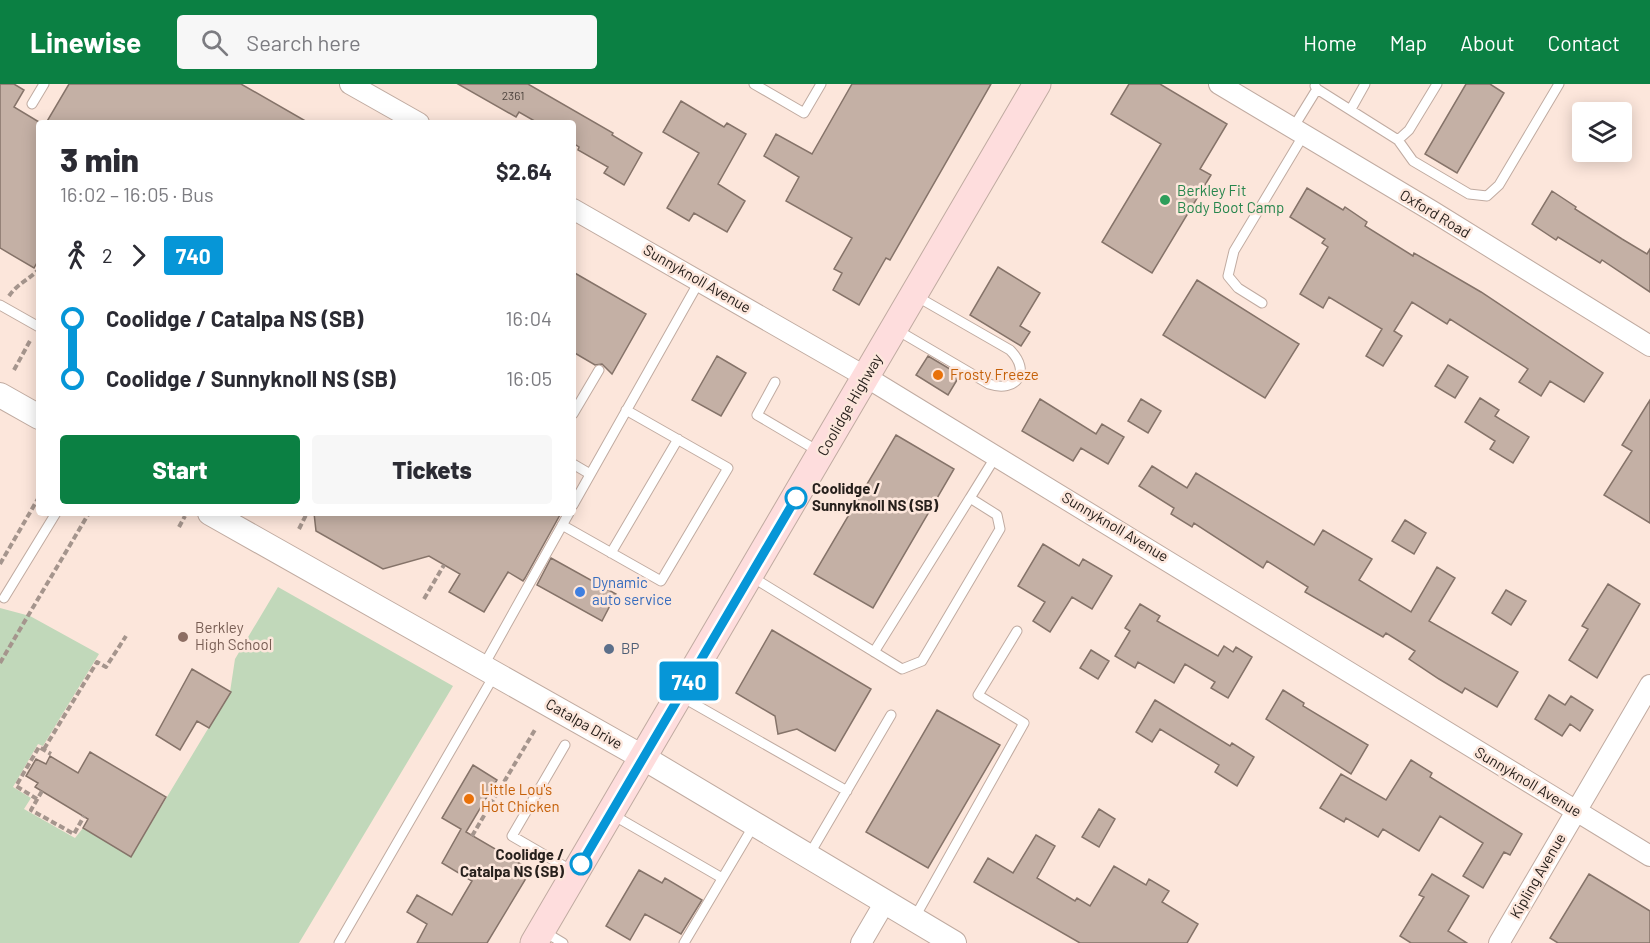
<!DOCTYPE html>
<html lang="en">
<head>
<meta charset="utf-8">
<style>
  body { margin:0; font-family:Barlow,sans-serif; background:#f7f7f7; color:#2b2b33; height:100vh; display:flex; flex-direction:column; font-size:22px; white-space:nowrap }
  * { box-sizing:border-box; margin:0 }
  p { font-size:20px; color:#7c7c81 }
  .icon { flex:none; width:33px; height:33px; fill:none; stroke:currentColor; stroke-width:2; stroke-linecap:round; stroke-linejoin:round }
  .map { position:relative; flex:1; overflow:hidden }
  .panel { position:absolute; left:36px; top:36px; width:540px; height:396px; display:flex; flex-direction:column; background:#fff; border-radius:6px; box-shadow:0 3px 15px #0003 }
  .panel>* { flex:none }
  .badge { padding:0 12px; border-radius:4px; font-size:21px; line-height:39px }
  .fabs { position:absolute; left:1572px; top:18px; display:grid; gap:12px }
  .fabs a { display:grid; place-items:center; width:60px; height:60px; border-radius:6px; background:#fff; box-shadow:0 3px 15px #0003; font-size:30px }
  .map>.badge { position:absolute; translate:-50% -50%; box-shadow:0 0 0 3px #fff }
  .legs { display:flex; align-items:center; gap:9px; height:66px; padding:0 24px; font-size:20px }
  .legs p { margin-inline-start:auto }
  .overview { display:flex; align-items:center; justify-content:space-between; height:102px; padding:0 24px }
  h1 { font-size:33px; font-weight:800; line-height:45px }
  .primary-button { display:flex; gap:12px; margin-top:auto; padding:12px 24px }
  .primary-button a { flex:1; height:69px; border-radius:6px; background:#0b8043; color:#fff; font-size:24px; font-weight:800; line-height:69px; text-align:center }
  .primary-button a+a { background:#f7f7f7; color:#2b2b33 }
  ul { padding:0 24px; list-style:none }
  li { display:flex; align-items:center; gap:21px; height:60px; font-size:22px }
  li i { display:grid; place-items:center; width:9px; height:100%; margin:0 8px; background:currentColor }
  li i::after { content:''; width:15px; height:15px; margin:-8px; border:4px solid; border-radius:50%; background:#fff }
  li p { margin-inline-start:auto }
  li:first-child i { background:linear-gradient(#0000 50%,currentColor 0) }
  li:last-child i { background:linear-gradient(currentColor 50%,#0000 0) }
  header { display:flex; align-items:center; gap:36px; box-sizing:border-box; height:84px; padding:0 30px; background:#0b8043; color:#fff }
  header strong { font-size:28px }
  nav { display:flex; gap:33px; margin-inline-start:auto; font-size:21px }
  .search { width:420px; height:54px; background:#f7f7f7; display:flex; align-items:center; gap:15px; box-sizing:border-box; padding:0 21px; border-radius:6px; color:#7c7c81; font-size:22px }
  .map>svg:first-child { display:block }
  .green { fill:#c1d8ba }
  .building { fill:#c4b0a5; stroke:#857369; stroke-width:1.5 }
  .lines { fill:none; stroke-linecap:round; stroke-linejoin:round }
  .service-casing { stroke:#c0aba1; stroke-width:11 }
  .minor-casing { stroke:#c0aba1; stroke-width:22 }
  .tertiary-casing { stroke:#c0aba1; stroke-width:26 }
  .secondary-casing { stroke:#c0aba1; stroke-width:29 }
  .path { stroke:#a5958d; stroke-width:4; stroke-dasharray:6 3; stroke-linecap:butt }
  .service { stroke:#fff; stroke-width:9 }
  .minor { stroke:#fff; stroke-width:20 }
  .tertiary { stroke:#fff; stroke-width:24 }
  .secondary { stroke:#fedddd; stroke-width:27 }
  .line-1-casing { stroke:#fff; stroke-width:14 }
  .line-1 { stroke:#0696d7; stroke-width:9 }
  .leisure-dot { fill:#2e9e5b; stroke:#fce6db; stroke-width:2 }
  .food-dot { fill:#e8710a; stroke:#fce6db; stroke-width:2 }
  .stop-1-dot { fill:#fff; stroke:#0696d7; stroke-width:3 }
  .shop-dot { fill:#3f7fe0; stroke:#fce6db; stroke-width:2 }
  .education-dot { fill:#8d6e63; stroke:#fce6db; stroke-width:2 }
  .service-dot { fill:#5c6f8a; stroke:#fce6db; stroke-width:2 }
  .labels { text-anchor:middle; stroke-width:5; stroke-linejoin:round; paint-order:stroke }
  .number-label { font-size:12px; fill:#4e443e }
  .leisure-label { font-size:15px; fill:#27864d; stroke:#fce6db; text-anchor:start }
  .street-label { font-size:15px; fill:#27201c; stroke:#fce6db }
  .food-label { font-size:15px; fill:#c56008; stroke:#fce6db; text-anchor:start }
  .stop-label { font-size:15px; font-weight:bold; fill:#27201c; stroke:#fce6db; text-anchor:start }
  .shop-label { font-size:15px; fill:#366cbe; stroke:#fce6db; text-anchor:start }
  .education-label { font-size:15px; fill:#785e54; stroke:#fce6db; text-anchor:start }
  .service-label { font-size:15px; fill:#4e5e75; stroke:#fce6db; text-anchor:start }
</style>
</head>
<body>
<header>
<strong>Linewise</strong>
<div class="search"><svg class="icon" aria-label="search" viewBox="0 0 24 24"><circle cx="10" cy="10" r="6"/><path d="M15 15l6 6"/></svg>Search here</div>
<nav><a>Home</a><a>Map</a><a>About</a><a>Contact</a></nav>
</header>
<div class="map">
<svg width="1650" height="859" viewBox="0 0 1650 859">
  <rect width="100%" height="100%" fill="#fce6db"/>
  <path class="green" d="M278,503l175,99 -154,257h-299v-335l30,8 69,38 -56,92 -5,-2 -25,43 18,11 -7,11 51,29 8,-10 48,29 99,-165 5,-33z"/>
  <path class="building" d="M0,0h14l10,6 -10,17 25,15v137l-5,9 -34,-20z
    M69,0h172l68,39h-263z
    M458,0h70l85,49 -1,2 30,18 -18,32 -20,-12 4,-6 -30,-17 1,-3 -6,-4v-20h-35l-19,-11 -3,5z
    M852,0h139l-101,176 -4,-2 -27,47 -26,-15 9,-17 -8,-4 18,-31 -66,-37 13,-24 -35,-21 12,-22 36,20z
    M1129,0h31l67,40 -27,45 11,6 -59,98 -50,-31 59,-98 -50,-30z
    M1466,0h24l14,9 -47,80 -32,-19z
    M681,17l43,26 3,-4 19,11 -28,50 27,17 -18,31 -33,-19 -5,8 -22,-13 32,-55 -36,-21z
    M1307,104l36,22 2,-3 22,15 -2,4 48,30 1,-3 67,39 122,81 -19,29 -34,-21 -9,15 -22,-14 9,-13 -78,-50 -3,5 -35,-22 -18,29 8,5 -19,30 -17,-10 16,-27 -53,-32 -6,11 -23,-14 28,-47 -6,-4 3,-4 -35,-22z
    M1552,107l24,16 -1,2 47,30 25,15 3,-5v43l-48,-32 -2,3 -42,-26 -2,3 -24,-16z
    M998,183l42,26 -20,33 10,6 -9,14 -51,-31z
    M573,188l73,42 -34,60 -10,-10 -7,1 -22,-13z
    M1197,196l102,64 -34,54 -102,-63z
    M717,272l29,17 -25,43 -29,-16z
    M928,272l32,19 -12,20 -32,-20z
    M1448,281l20,12 -13,21 -20,-12z
    M1480,314l19,12 -4,6 34,21 -16,26 -23,-14 5,-8 -30,-19z
    M1040,315l56,35 6,-10 22,13 -16,27 -27,-16 -8,13 -51,-30z
    M1141,315l20,12 -13,22 -20,-12z
    M1650,316v123l-46,-28 28,-44 -10,-6z
    M896,351l58,34 -81,139 -59,-34z
    M1152,382l35,22 9,-15 118,72 9,-15 49,29 -13,21 52,32 26,-45 18,11 -26,43 89,51 -21,35 -32,-19 -3,5 -23,-14 -30,-20 6,-8 -29,-18 -3,4 -78,-45 3,-5 -41,-26 -4,7 -69,-45 -2,4 -21,-13 3,-6 -35,-22z
    M314,429h247l-36,65 -2,3 -15,-9 -24,40 -35,-20 11,-18 -31,-18 -46,13 -67,-38z
    M1405,436l21,13 -12,21 -22,-13z
    M1043,460l36,22 4,-7 29,17 -20,33 -20,-12 -22,35 -17,-11 12,-19 -27,-16z
    M551,474l65,36 -14,27 -65,-36z
    M1608,500l32,20 -43,74 -28,-18 19,-31 -6,-3z
    M1506,506l20,11 -15,24 -19,-12z
    M1140,520l20,12 -3,5 61,35 6,-10 9,6 3,-5 16,10 -24,41 -17,-10 4,-6 -30,-18 -11,19 -36,-21 -3,6 -20,-12 15,-25 -5,-3z
    M772,546l99,59 -36,62 -38,-22 -19,5 -3,-18 -39,-23z
    M1091,566l18,11 -11,18 -18,-11z
    M192,585l39,23 -22,36 -12,-7 -17,29 -24,-15z
    M1283,606l21,13 -1,3 65,39 -17,29 -85,-55z
    M1549,611l16,10 6,-9 22,14 -13,21 -10,-7 -8,12 -27,-17z
    M1155,616l75,46 2,-3 22,14 -17,29 -22,-14 4,-7 -59,-36 -8,13 -16,-10z
    M937,626l63,35 -72,123 -62,-36z
    M90,668l76,45 -35,60 -48,-29 5,-9 -53,-32 3,-4 -12,-7 10,-17 10,5 4,-8 28,17z
    M1411,676l21,13 -2,4 92,57 -12,21 -6,-3 -21,36 -20,-12 20,-33 -43,-27 -21,35 -36,-22 -5,8 -32,-19 -2,4 -24,-14 21,-34 45,26z
    M473,681l24,15 -31,52 65,38 -44,73h-70l10,-19 -20,-12 10,-17 35,20 20,-34 -30,-18 19,-34 -19,-11z
    M1099,725l16,10 -16,28 -17,-10z
    M1036,751l19,11 -18,32 38,23 2,-3 13,8 24,-40 32,19 3,-6 20,12 -7,11 36,22 -11,19h-107l-106,-61 14,-24 25,15z
    M639,786l23,13 3,-5 37,22 -21,34 -36,-20 -15,26 -24,-14z
    M1432,790l37,22 -21,35 19,12h-56l-11,-7 24,-39 -5,-2z
    M1589,790l61,37v32h-92l-8,-5z"/>
  <g class="lines">
    <g class="service-casing">
      <path id="service" d="M754,0l50,29 17,-29
        M1317,5l81,51 11,-10 28,-46
        M32,20l12,-20
        M1351,25l14,-25
        M1293,44l24,-39 -2,-3
        M1398,56l15,21 56,33 18,2 12,-11 60,-101
        M1262,219l-24,-15 -10,-12 6,-25 69,-115
        M0,221l39,22
        M897,246l92,54c27,9 43,-12 21,-34l-94,-54
        M775,298l-18,33 61,36
        M573,330l26,-44
        M573,380l17,10
        M573,421l127,-225
        M562,441l99,56 67,-113 -102,-58
        M611,469l67,-114
        M752,493l150,92 20,-8 78,-132 -3,-14 -27,-17 26,-42
        M4,514l52,-85
        M874,568l96,-154
        M484,581l85,-152
        M682,613l165,94
        M565,661l-53,91 62,36
        M613,731l109,63
        M809,771l82,-140
        M915,833l109,-194 -46,-28 39,-64
        M543,847l20,12
        M339,859l156,-269
        M684,859l70,-118"/>
    </g>
    <g class="minor-casing">
      <path id="minor" d="M350,0l69,39
        M1219,0l213,127 218,135
        M573,125l293,168 784,479
        M861,859l24,-41
        M1499,859l151,-258"/>
    </g>
    <g class="tertiary-casing">
      <path id="tertiary" d="M0,311l39,22
        M210,429l434,245 310,185"/>
    </g>
    <g class="secondary-casing">
      <path id="secondary" d="M534,859l503,-859"/>
    </g>
    <path class="path" d="M9,212c9,-13 20,-16 30,-27
      M14,286l17,-31
      M179,443l6,-11
      M299,445l8,-16
      M0,480l39,-67
      M424,515l20,-34
      M0,579l89,-150
      M44,665l53,-87 9,5 20,-31
      M42,707l-11,19 43,24 10,-18
      M37,715l-21,-13 23,-39 12,7
      M472,752l64,-108"/>
    <use href="#service" class="service"/>
    <use href="#minor" class="minor"/>
    <use href="#tertiary" class="tertiary"/>
    <use href="#secondary" class="secondary"/>
  </g>
  <g class="lines">
    <g class="line-1-casing">
      <path id="line-1" d="M581,780l215,-366"/>
    </g>
    <use href="#line-1" class="line-1"/>
  </g>
  <circle class="leisure-dot" cx="1165" cy="116" r="6"/>
  <g class="food-dot">
    <circle cx="938" cy="291" r="6"/>
    <circle cx="469" cy="715" r="6"/>
  </g>
  <g class="stop-1-dot">
    <circle cx="796" cy="414" r="10"/>
    <circle cx="581" cy="780" r="10"/>
  </g>
  <circle class="shop-dot" cx="580" cy="508" r="6"/>
  <circle class="education-dot" cx="183" cy="553" r="6"/>
  <circle class="service-dot" cx="609" cy="565" r="6"/>
  <g class="labels">
    <g class="number-label">
      <text x="513" y="16">2361</text>
    </g>
    <g class="leisure-label">
      <text x="1177" y="112">Berkley Fit<tspan x="1177" dy="17">Body Boot Camp</tspan></text>
    </g>
    <g class="street-label">
      <text transform="translate(1435 130) rotate(31)" y="5">Oxford Road</text>
      <text transform="translate(697 195) rotate(30)" y="5">Sunnyknoll Avenue</text>
      <text transform="translate(850 321) rotate(-60)" y="5">Coolidge Highway</text>
      <text transform="translate(1115 443) rotate(31)" y="5">Sunnyknoll Avenue</text>
      <text transform="translate(584 640) rotate(30)" y="5">Catalpa Drive</text>
      <text transform="translate(1528 698) rotate(31)" y="5">Sunnyknoll Avenue</text>
      <text transform="translate(1538 792) rotate(-60)" y="5">Kipling Avenue</text>
    </g>
    <g class="food-label">
      <text x="950" y="296">Frosty Freeze</text>
      <text x="481" y="711">Little Lou's<tspan x="481" dy="17">Hot Chicken</tspan></text>
    </g>
    <g class="stop-label">
      <text x="812" y="410">Coolidge /<tspan x="812" dy="17">Sunnyknoll NS (SB)</tspan></text>
      <text x="564" y="776" text-anchor="end">Coolidge /<tspan x="564" dy="17">Catalpa NS (SB)</tspan></text>
    </g>
    <g class="shop-label">
      <text x="592" y="504">Dynamic<tspan x="592" dy="17">auto service</tspan></text>
    </g>
    <g class="education-label">
      <text x="195" y="549">Berkley<tspan x="195" dy="17">High School</tspan></text>
    </g>
    <g class="service-label">
      <text x="621" y="570">BP</text>
    </g>
  </g>
</svg>
<div class="fabs">
<a><svg class="icon" aria-label="layers" viewBox="0 0 24 24"><path d="M12 4l9 5-9 5-9-5zM3 14l9 5 9-5"/></svg></a>
</div>
<b class="badge" style="left:689px;top:597px;background:#0696d7;color:#fff">740</b>
<section class="panel">
<div class="overview"><div><h1>3 min</h1><p>16:02 – 16:05 · Bus</p></div><b>$2.64</b></div>
<div class="legs"><svg class="icon" aria-label="walk" viewBox="0 0 24 24"><circle cx="13" cy="4" r="2"/><path d="M13 8l-2 6 4 7M11 14l-3 7M7 12l3-4h3l4 4"/></svg>2<svg class="icon" aria-label="forward" viewBox="0 0 24 24"><path d="M9 5l7 7-7 7"/></svg><b class="badge" style="background:#0696d7;color:#fff">740</b></div>
<ul>
<li><i style="color:#0696d7"></i><b>Coolidge / Catalpa NS (SB)</b><p>16:04</p></li>
<li><i style="color:#0696d7"></i><b>Coolidge / Sunnyknoll NS (SB)</b><p>16:05</p></li>
</ul>
<div class="primary-button"><a>Start</a><a>Tickets</a></div>
</section>
</div>
</body>
</html>
